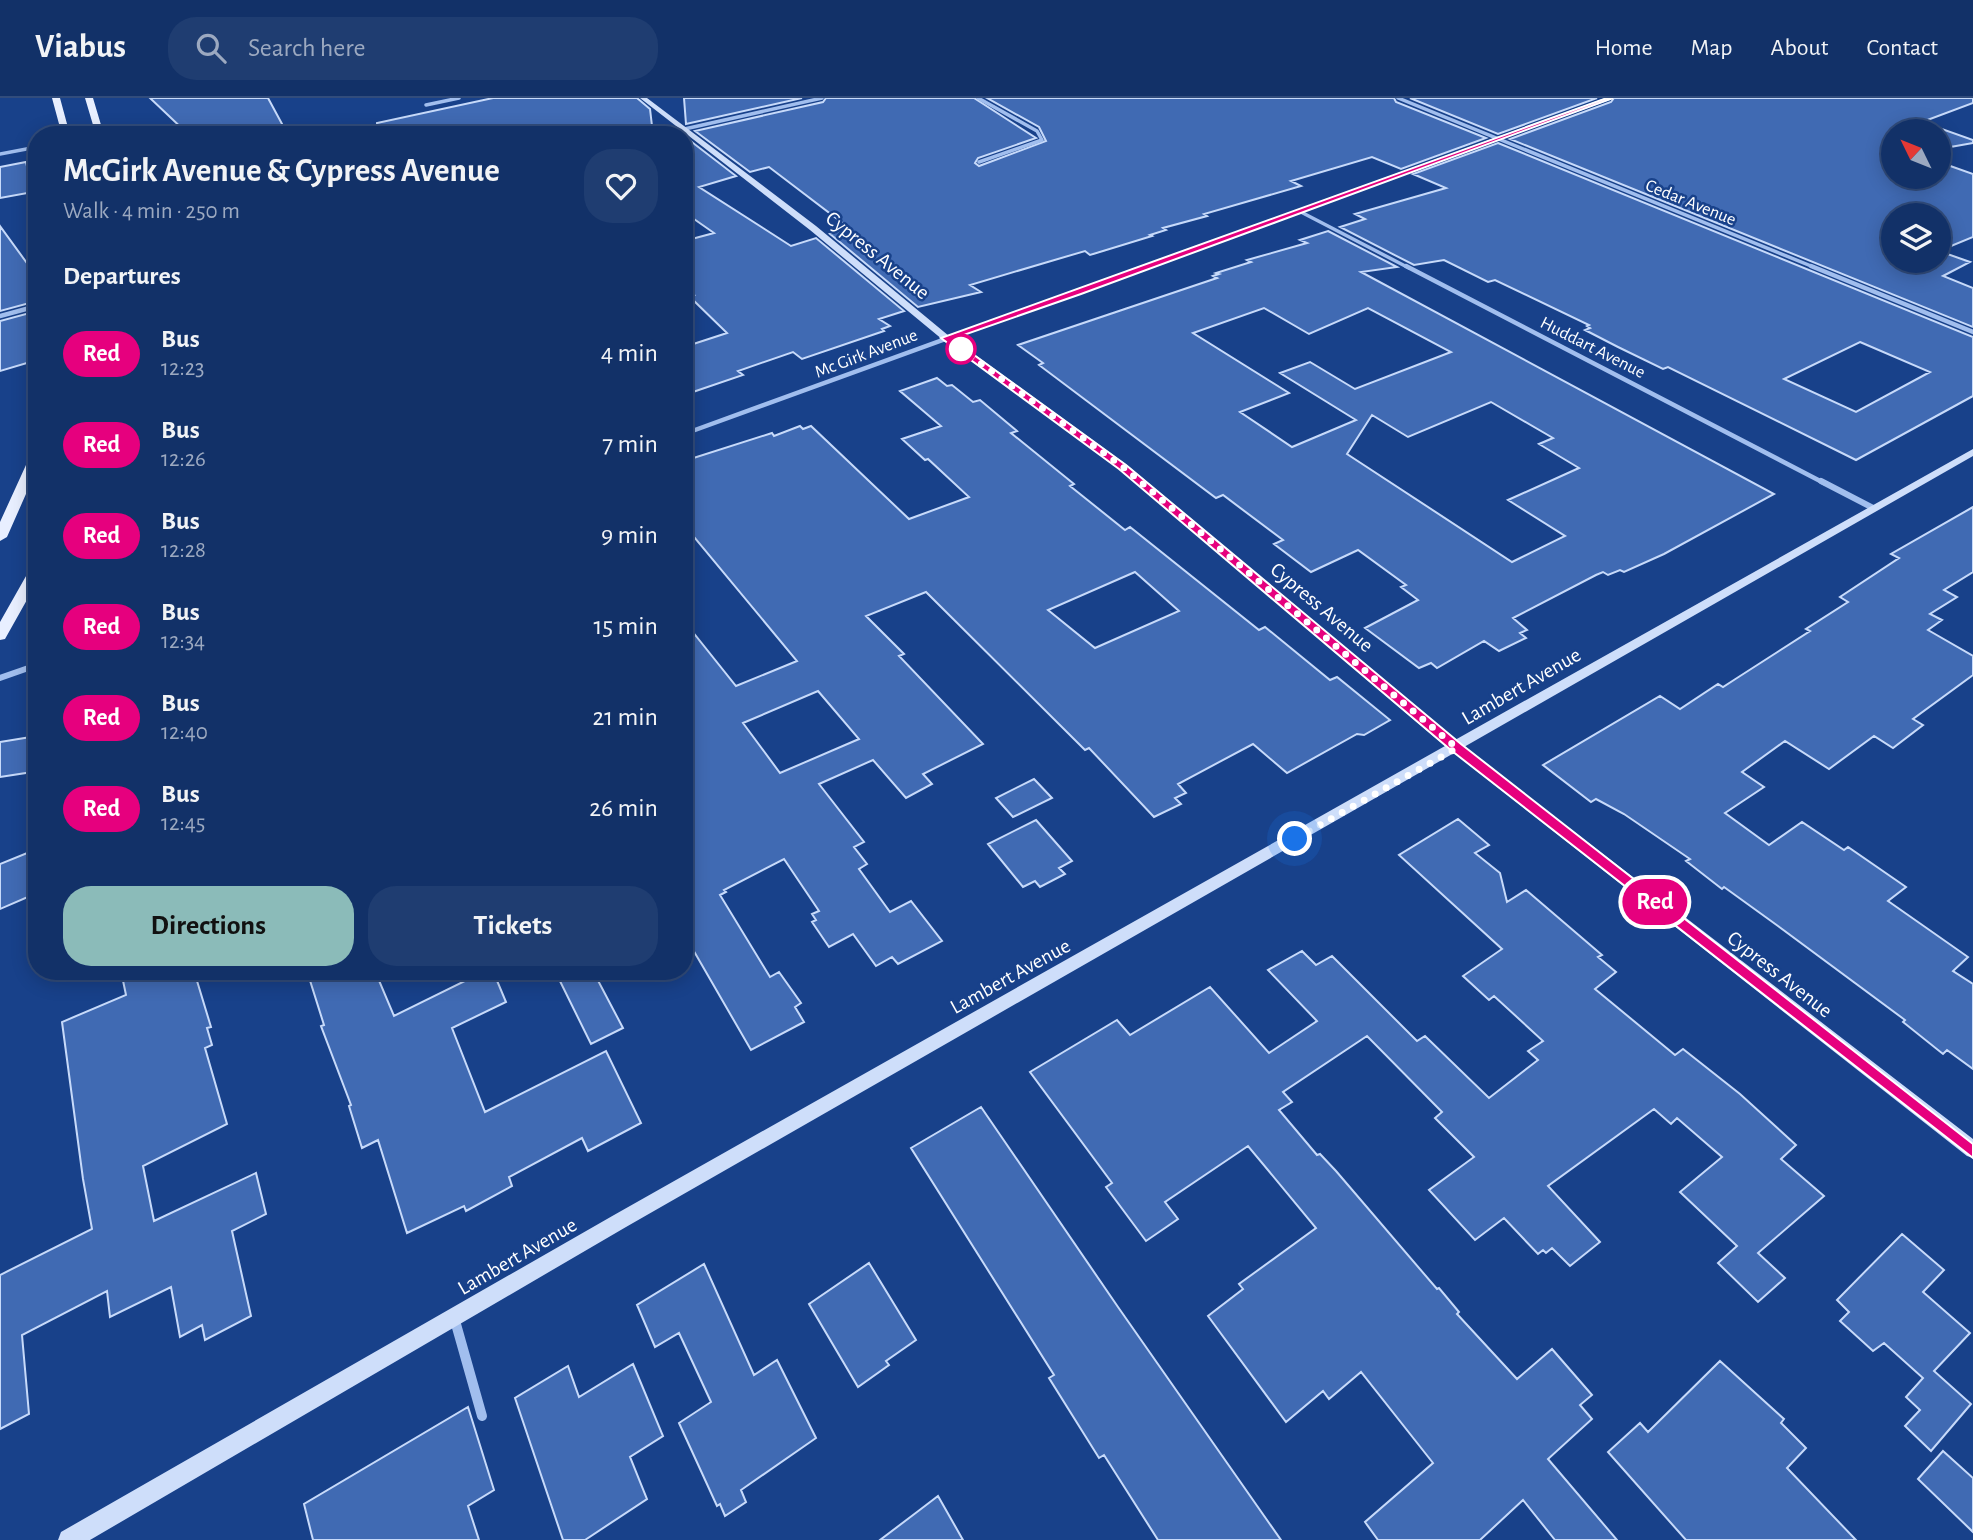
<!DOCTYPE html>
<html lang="en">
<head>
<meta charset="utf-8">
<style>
  body { margin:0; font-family:"Alegreya Sans",sans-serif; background:#1f3d71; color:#f1f3f6; height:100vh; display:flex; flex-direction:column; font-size:26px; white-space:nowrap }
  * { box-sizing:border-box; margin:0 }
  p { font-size:23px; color:#9ca9c0 }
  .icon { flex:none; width:38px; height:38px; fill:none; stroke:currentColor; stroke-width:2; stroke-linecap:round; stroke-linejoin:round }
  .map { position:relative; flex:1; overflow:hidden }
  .sheet { position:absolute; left:28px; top:28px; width:665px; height:854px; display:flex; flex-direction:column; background:#123168; border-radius:28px; box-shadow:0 4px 18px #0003,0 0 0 2px #314c7c }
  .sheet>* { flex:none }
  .badge { padding:0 14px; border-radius:23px; font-size:24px; line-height:46px }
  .needle { width:46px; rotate:313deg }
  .tools { position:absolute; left:1881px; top:21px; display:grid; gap:14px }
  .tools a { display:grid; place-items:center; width:70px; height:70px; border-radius:50%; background:#123168; box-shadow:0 4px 18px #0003,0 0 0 2px #314c7c; font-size:35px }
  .you { position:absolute; width:35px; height:35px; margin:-18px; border:5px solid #fff; border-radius:50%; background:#1a73e8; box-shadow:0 0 0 10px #1a73e833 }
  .map>.badge { position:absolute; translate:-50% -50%; box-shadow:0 0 0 4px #fff }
  h2 { padding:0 35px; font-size:26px; line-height:63px }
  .round { display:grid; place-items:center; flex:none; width:74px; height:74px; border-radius:28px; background:#1f3d71 }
  .summary { display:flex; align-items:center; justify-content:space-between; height:119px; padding:0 35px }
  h1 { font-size:33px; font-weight:700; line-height:52px }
  .cta { display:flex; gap:14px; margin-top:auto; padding:14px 35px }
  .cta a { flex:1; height:80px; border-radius:28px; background:#8bbbb9; color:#111; font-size:28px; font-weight:700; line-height:80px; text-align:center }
  .cta a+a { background:#1f3d71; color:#f1f3f6 }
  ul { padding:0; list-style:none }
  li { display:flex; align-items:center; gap:21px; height:91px; padding:0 35px }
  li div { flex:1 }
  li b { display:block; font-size:26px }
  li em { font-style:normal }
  li .badge { min-width:77px; font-weight:700; text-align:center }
  header { display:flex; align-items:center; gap:42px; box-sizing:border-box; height:98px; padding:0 35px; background:#123168; border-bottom:2px solid #314c7c }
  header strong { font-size:33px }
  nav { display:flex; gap:38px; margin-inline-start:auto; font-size:24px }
  .search { width:490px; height:63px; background:#1f3d71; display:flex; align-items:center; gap:18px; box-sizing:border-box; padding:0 24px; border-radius:28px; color:#9ca9c0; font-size:26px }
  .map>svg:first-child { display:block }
  .building { fill:#406ab3; stroke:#c7dafa; stroke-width:2; fill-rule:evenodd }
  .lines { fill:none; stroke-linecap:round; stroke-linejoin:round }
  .street-far3 { stroke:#a1beee; stroke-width:3.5 }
  .street-far2 { stroke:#a1beee; stroke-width:4.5 }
  .street-far1 { stroke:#a1beee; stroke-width:6 }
  .street { stroke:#a1beee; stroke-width:10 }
  .secondary { fill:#cedefa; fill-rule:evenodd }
  .primary { fill:#e8efff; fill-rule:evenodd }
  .line { fill:#e6007e; stroke:#fff; stroke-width:2 }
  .walk { stroke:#fff; stroke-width:7; stroke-dasharray:0 12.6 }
  .stop-dot { fill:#fff; stroke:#e6007e; stroke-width:3.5 }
  .labels { text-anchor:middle; stroke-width:5; stroke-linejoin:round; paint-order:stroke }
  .far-street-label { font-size:18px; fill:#fff; stroke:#18418a }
  .street-label { font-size:21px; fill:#fff; stroke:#18418a }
</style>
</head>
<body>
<header>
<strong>Viabus</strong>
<div class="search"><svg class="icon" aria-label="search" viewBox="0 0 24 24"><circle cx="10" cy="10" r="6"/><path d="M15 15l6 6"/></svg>Search here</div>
<nav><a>Home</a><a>Map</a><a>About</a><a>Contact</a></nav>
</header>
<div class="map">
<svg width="1973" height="1442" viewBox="0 0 1973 1442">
  <rect width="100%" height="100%" fill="#18418a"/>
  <path class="building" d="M150,0h118l20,37h-99z
    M493,0h144l13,11 2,17 -32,9h-242l-1,-12z
    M684,0h118l-116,26z
    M826,0h148l62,40 -58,20 -3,5 4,3 67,-25 -7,-14 -52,-29h407l2,4 90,36 -85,31 -29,-12 -81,24 10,5 -97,28 3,2 -44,12 3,2 -16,5 2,1 -62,19 -5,-4 -115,34 11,7 -63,15 -88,-73 19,-6 -80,-61 -19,5 -55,-41 128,-29z
    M1410,0h187l-99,36z
    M1614,0h359v5l-51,19 51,18v3l-34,6v-18h-45v46h45v-15l34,12v63l-34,14v-36h-45v46h45v-10l31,11 -27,14 30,12v39l-463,-188 101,-37z
    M684,38l52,40 -37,11 92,59 25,-8 88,73 -25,8 11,7 -8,3 2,2 -82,28 -9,-7 -55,19 5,4 -59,20v-48l43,-14 -38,-37 5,-1 -10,-9v-45l30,-8 -30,-21z
    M1498,45l475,194v59l-117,64 -188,-93 -5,2 -45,-22 -33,-17 5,-2 -3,-2 2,-1 -94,-45 -7,2 -44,-22 -30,5 -74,-38 25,-8 -10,-5 91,-26 -33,-14zM1860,244l70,30 -74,40 -72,-33z
    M26,64l7,30 -33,6v-31z
    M0,128l37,51v24l-37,10z
    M1328,133l69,36 -36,5 413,222 -110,60 -40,18 -4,-2 -12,5 -5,-3 -7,3 -83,43 14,12 -7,3 6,5 -27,13 -15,-10 -47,27 -6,-5 -12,5 -54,-40 53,-28 -17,-13 5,-2 -48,-35 -47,22 -37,-28 9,-4 -60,-45 -7,3 -177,-133 4,-2 -25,-18 199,-67 -4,-2 6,-2 -3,-1 35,-11 -4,-2 60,-17 -7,-3zM1264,210l45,26 59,-26 83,44 -96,37 -45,-27 -30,11 76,47 -64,27 -52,-35 49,-19 -96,-60zM1491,304l62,36 -14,6 40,24 -71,32 57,36 -53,26 -165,-108 25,-39 36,22z
    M37,213v49l-37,11v-50z
    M937,280l10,8 5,-1 21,17 7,-2 37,31 -6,2 63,51 -4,2 55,44 5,-3 129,103 6,-3 65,53 7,-3 53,43 -26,15 -7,-1 -70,39 -34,-29 -75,40 8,9 -11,5 6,6 -27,13 -65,-69 -4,2 -159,-158 -60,24 38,38 -5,2 84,88 -60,30 9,10 -26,14 -33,-38 -54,24 45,58 -10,5 13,17 -8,5 31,43 21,-11 31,40 -44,23 -6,-7 -16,9 -23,-32 -24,13 -17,-25 4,-2 -4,-6 7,-3 -35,-52 -60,31 2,2 -6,3 50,82 9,-5 22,31 -6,4 9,15 -53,28 -67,-116v-313l52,65 61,-25 -113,-136v-64l88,-28 2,3 26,-10 3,3 8,-3 98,93 60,-22 -41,-38 -3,1 -23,-21 39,-13 -41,-35zM1135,474l44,39 -84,37 -47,-38zM818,593l41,48 -79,34 -37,-50z
    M1973,409v65l-29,18 13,7 -27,17 12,6 -14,10 45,26v19l-60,44 10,6 -30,23 -19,-12 -45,33 -44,-28 -43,31 22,15 -39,26 44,32 33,-23 42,28 4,-3 58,40 -18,14 80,56 -15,14 20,13v85l-26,-19 -4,4 -40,-32 2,-2 -127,-94 -54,-39 -2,2 -36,-28 4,-2 -66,-45 -28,-15 -5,3 -48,-37 117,-69 20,13 38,-25 5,3 14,-9 73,-47 -4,-2 42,-27 -8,-5 59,-39 -8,-4z
    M37,638v23l-5,13 -32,5v-35z
    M1034,681l18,19 -39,19 -17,-19z
    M1458,721l31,26 -14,8 25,20 7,29 19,-12 76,65 -4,2 18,15 -21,17 80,66 8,-6 57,45 56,51 -15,14 43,37 -66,57 27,25 -27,24 -40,-39 19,-17 -57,-54 42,-35 -45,-39 -6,6 -17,-15 -106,77 52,56 -30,24 -18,-18 -6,5 -3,-3 -5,4 -34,-36 -29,22 -46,-50 45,-33 -39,-39 7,-6 -75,-76 -84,56 9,10 -13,8 38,45 3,-1 16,17 101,118 2,-1 20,24 -2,2 60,65 35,-30 40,46 -12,10 12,14 -44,40 69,81h-62l-32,-40 -43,40h-102l-13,-18 68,-59 -72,-91 -32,27 -6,-8 -37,31 -78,-106 35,-27 -4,-5 77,-56 -68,-82 -83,56 13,17 -32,22 -40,-54 6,-4 -82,-111 87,-52 13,15 80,-48 59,66 48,-32 -49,-51 34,-19 14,14 16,-9 85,85 8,-5 64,62 49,-38 -10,-9 15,-10 -49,-45 -5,4 -26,-24 39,-27 -103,-94z
    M1036,722l36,41 -13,7 6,6 -25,13 -5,-6 -12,6 -35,-43z
    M37,751v44l-37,16v-45z
    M121,873h73l17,56 -4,1 5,17 -7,3 22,76 -84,42 11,55 102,-48 10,41 -34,17 19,85 -46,24 -3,-15 -22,12 -9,-50 -61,30 -3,-26 -85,44 7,79 -29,15v-154l92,-46 -9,-50 -21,-157 64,-27z
    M307,873h68l19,45 91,-45h8l13,31 -54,26 33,84 121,-61 35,72 -53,28 -6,-13 -73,39 3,9 -46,25 -2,-5 -57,27 -29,-93 -16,8 -13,-42 2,-1 -30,-79 3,-1z
    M555,873h38l30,57 -32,16z
    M981,1009l137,200 163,233h-123l-54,-85 -5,3 -50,-80 5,-3 -143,-227z
    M1902,1136l42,36 -21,22 47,41 -36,38 37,33 -40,47 -26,-25 15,-16 -14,-13 17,-19 -39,-35 -11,8 -33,-30 9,-9 -12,-12z
    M869,1165l47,77 -30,21 3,4 -31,22 -49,-83z
    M704,1166l50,111 23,-15 39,78 -75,52 5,12 -21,14 -5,-12 -3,2 -38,-83 32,-21 -32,-69 -24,14 -18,-42z
    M1720,1263l64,58 -3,4 25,25 -19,20 69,72h-170l-78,-88 32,-29 8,9z
    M633,1266l30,72 -33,21 17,42 -62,41h-22l-48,-142 53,-32 11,31z
    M468,1309l26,83 -26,16 11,34h-166l-9,-36z
    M1943,1353l30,27v54l-55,-53z
    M938,1398l25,44h-83l37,-28z"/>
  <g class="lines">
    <path class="street-far3" d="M978,0l59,33 5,9 -63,22
      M1398,0l418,170
      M426,7l33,-7
      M658,37l164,-37
      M0,56l37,-7
      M1299,113l110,57
      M1141,170l469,-170"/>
    <path class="street-far2" d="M1406,168l418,217
      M1811,168l162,66
      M0,218l37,-10
      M684,336l462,-168"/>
    <path class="street-far1" d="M1821,383l52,27
      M0,580l37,-13"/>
    <path class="street" d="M454,1219l28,99"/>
    <path class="secondary" d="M640,0h7l169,128 133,110 178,129 328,275 518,-291v7l-509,291 509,392v19l-6,-2 -513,-403 -828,474 -536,313h-32l3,-8 553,-317 831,-469 -326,-277 -176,-129 -133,-110z"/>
    <path class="primary" d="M52,0h8l10,37h-8z
      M85,0h8l11,37h-8z
      M37,352v19l-30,68 -7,4v-19l31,-68z
      M37,467v17l-32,57 -5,1v-18l30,-53z"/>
  </g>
  <path class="line" d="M1607,0h6l-532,196 -129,45 174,126 335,279 512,400v14l-521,-407 -333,-282 -178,-131z"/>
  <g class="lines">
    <path class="walk" d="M961,251l162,118 334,281 -162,91"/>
  </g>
  <circle class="stop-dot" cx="961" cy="251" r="14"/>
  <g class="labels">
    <g class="far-street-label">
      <text transform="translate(1691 104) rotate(22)" y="6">Cedar Avenue</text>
      <text transform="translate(1593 249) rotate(27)" y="6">Huddart Avenue</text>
      <text transform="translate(866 255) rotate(-21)" y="6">Mc Girk Avenue</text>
    </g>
    <g class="street-label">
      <text transform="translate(878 157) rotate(39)" y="7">Cypress Avenue</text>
      <text transform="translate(1322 509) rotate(40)" y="7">Cypress Avenue</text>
      <text transform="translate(1521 588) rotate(-30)" y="7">Lambert Avenue</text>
      <text transform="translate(1780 876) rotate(38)" y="7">Cypress Avenue</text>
      <text transform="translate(1010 878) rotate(-29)" y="7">Lambert Avenue</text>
      <text transform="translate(517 1158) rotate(-30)" y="7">Lambert Avenue</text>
    </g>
  </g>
</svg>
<div class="tools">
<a><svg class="needle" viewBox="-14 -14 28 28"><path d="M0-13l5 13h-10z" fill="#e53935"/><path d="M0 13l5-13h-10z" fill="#9ca9c0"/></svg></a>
<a><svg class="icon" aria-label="layers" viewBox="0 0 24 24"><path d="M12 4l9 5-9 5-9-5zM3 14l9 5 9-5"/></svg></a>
</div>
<div class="you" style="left:1295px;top:741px"></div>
<b class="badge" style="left:1655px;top:804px;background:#e6007e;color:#fff">Red</b>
<section class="sheet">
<div class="summary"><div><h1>McGirk Avenue &amp; Cypress Avenue</h1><p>Walk · 4 min · 250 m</p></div><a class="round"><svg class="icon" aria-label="heart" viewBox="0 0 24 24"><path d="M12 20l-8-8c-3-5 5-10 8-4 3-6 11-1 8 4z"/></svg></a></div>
<h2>Departures</h2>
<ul>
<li><span class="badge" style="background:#e6007e;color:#fff">Red</span><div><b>Bus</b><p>12:23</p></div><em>4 min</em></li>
<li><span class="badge" style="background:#e6007e;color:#fff">Red</span><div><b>Bus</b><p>12:26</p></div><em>7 min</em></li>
<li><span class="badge" style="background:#e6007e;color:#fff">Red</span><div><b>Bus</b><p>12:28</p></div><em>9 min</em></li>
<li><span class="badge" style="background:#e6007e;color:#fff">Red</span><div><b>Bus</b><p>12:34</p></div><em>15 min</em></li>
<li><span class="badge" style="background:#e6007e;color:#fff">Red</span><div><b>Bus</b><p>12:40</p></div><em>21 min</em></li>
<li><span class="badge" style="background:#e6007e;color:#fff">Red</span><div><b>Bus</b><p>12:45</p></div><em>26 min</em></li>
</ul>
<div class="cta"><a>Directions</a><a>Tickets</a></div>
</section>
</div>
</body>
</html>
